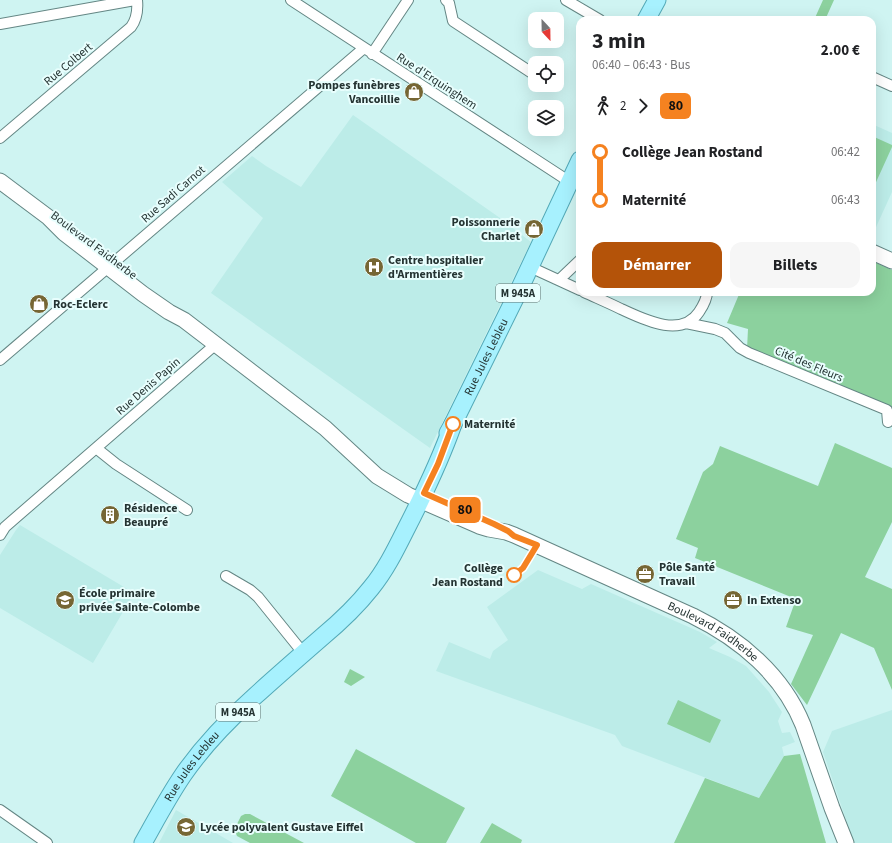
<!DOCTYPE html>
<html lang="fr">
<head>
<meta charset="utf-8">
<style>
  body { margin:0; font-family:"Source Sans 3",sans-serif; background:#f6f6f6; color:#202124; height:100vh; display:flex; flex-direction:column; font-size:15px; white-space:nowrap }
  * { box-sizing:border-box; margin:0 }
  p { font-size:13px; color:#757577 }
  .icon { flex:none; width:22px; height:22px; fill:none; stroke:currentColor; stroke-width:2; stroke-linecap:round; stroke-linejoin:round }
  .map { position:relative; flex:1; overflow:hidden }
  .sheet { position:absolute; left:576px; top:16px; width:300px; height:280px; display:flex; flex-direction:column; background:#fff; border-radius:12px; box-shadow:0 4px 16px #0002 }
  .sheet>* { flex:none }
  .badge { padding:0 8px; border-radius:6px; font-size:14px; line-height:26px }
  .needle { width:26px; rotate:158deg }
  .fabs { position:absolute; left:528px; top:12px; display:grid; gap:8px }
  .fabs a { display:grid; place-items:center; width:36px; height:36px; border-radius:8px; background:#fff; box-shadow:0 4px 16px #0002; font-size:20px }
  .map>.badge { position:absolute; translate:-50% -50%; box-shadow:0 0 0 2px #fff }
  .legs { display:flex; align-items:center; gap:6px; height:44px; padding:0 16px; font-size:13px }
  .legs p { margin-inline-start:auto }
  .head { display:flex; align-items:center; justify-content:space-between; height:68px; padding:0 16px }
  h1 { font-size:22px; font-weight:700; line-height:30px }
  .primary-button { display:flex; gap:8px; margin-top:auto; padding:8px 16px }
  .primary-button a { flex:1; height:46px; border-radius:12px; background:#b45309; color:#fff; font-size:16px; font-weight:700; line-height:46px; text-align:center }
  .primary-button a+a { background:#f6f6f6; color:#202124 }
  ul { padding:0 16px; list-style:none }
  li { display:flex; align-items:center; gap:14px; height:48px; font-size:15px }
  li i { display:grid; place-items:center; width:6px; height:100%; margin:0 5px; background:currentColor }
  li i::after { content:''; width:10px; height:10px; margin:-5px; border:3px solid; border-radius:50%; background:#fff }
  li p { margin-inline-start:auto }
  li:first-child i { background:linear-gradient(#0000 50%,currentColor 0) }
  li:last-child i { background:linear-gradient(currentColor 50%,#0000 0) }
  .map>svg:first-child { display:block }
  .built { fill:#bcece8 }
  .green { fill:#8cd19e }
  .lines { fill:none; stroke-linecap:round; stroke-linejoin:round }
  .street-casing { stroke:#648684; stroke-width:12 }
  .secondary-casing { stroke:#648684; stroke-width:17 }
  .primary-casing { stroke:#53a9b7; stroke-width:19 }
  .street { stroke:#fff; stroke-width:10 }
  .secondary { stroke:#fff; stroke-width:15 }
  .primary { stroke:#a7f1fe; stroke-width:17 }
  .line-1-casing { stroke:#fff; stroke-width:9 }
  .line-1 { stroke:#f58220; stroke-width:6 }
  .stop-1-dot { fill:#fff; stroke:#f58220; stroke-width:2 }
  .labels { text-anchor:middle; stroke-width:4; stroke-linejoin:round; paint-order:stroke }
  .shield { fill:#e8fefd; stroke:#5f706f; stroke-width:1 }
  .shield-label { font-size:11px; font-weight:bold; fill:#243332 }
  .street-label { font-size:12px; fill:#243332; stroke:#e8fefd }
  .poi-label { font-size:12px; font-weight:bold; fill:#243332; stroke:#e8fefd; text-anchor:start }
  .stop-label { font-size:12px; font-weight:bold; fill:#243332; stroke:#e8fefd; text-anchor:start }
</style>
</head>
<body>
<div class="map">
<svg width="892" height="843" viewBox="0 0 892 843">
  <rect width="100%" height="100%" fill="#cff4f2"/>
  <path class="built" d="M353,115l147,103 31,24 -101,206 -219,-155 52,-75 -41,-36 30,-26 14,10 35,21z
    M872,124l20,9v59l-20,44z
    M20,525l114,68 -41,70 -93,-55v-53l16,-25z
    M538,570l44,19 9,-5 109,48 17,10 -8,6 21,9 16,9 23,26 13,20 -4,9 4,12 8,-1 5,10 -13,5 2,9 -25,42 -137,-52 -7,-11 -179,-64 13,-29 41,17 3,-8 15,-11 -21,-33z
    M892,710v133h-38l-31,-91 9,-21z
    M176,810l57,33h-74z"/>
  <path class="green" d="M823,0h11l-9,20h-11z
    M872,136l20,9v2l-20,44z
    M872,261l20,9v139l-145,-60 1,-20 -21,-6 13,-31h132z
    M835,443l57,25v54l-27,55 27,12v101l-18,-42 -33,-15 -34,72 -16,-21 22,-49 -27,-8 10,-28 -101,-41 3,-10 -22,-9 27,-67 10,-8 7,-18 98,40z
    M350,669l15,8 -14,9 -7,-4z
    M678,700l43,20 -11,23 -43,-19z
    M356,749l109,59 -19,35h-30l-85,-47z
    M800,754l26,89h-152l31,-65 54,20 25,-42z
    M245,814h5l54,29h-54l-13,-7 -2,-5v-3l6,-12z
    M492,823l30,17 -1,3h-41z"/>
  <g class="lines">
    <g class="street-casing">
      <path id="street" d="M291,0l279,182
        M446,0l3,3 4,18 82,54
        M566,0l34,20
        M0,24l135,-24
        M372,54l36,-54
        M872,77l20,9
        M0,138l131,-111c6,-8 7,-17 6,-27
        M530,267l50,23
        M559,280l21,-20
        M584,292c13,6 25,11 37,17 22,10 60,30 78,3 4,-6 8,-13 8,-20
        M686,323l29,6 10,4 15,15 9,5 138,57 1,12
        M0,360l364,-312
        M96,448l20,16 71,46
        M0,535l5,-8 8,-7 203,-176
        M226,576l24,14 8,7 46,57
        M0,810l47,33"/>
    </g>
    <g class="secondary-casing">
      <g id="secondary">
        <path id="s1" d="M0,181l48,36 16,16 79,61 26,18 15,8 141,108 52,48 31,19 71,31 10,3 17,3 8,3 179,81c47,23 90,59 110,109l29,83 14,35"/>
        <path d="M872,252l20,9"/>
      </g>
    </g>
    <g class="primary-casing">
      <g id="primary">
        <path d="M646,20l11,-20"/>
        <path id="s2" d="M448,433l5,-9 66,-134 61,-130"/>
        <path id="s3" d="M143,843c13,-23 25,-46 40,-68 20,-29 45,-55 71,-78 22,-20 45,-40 68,-60 18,-15 34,-30 49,-49 14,-17 24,-37 34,-57 18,-35 35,-70 48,-107"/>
      </g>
    </g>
    <use href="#street" class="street"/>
    <use href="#secondary" class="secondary"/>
    <use href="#primary" class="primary"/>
  </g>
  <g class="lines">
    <g class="line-1-casing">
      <path id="line-1" d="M453,424l-15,40 -14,29 70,31 14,7 6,5 23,9 -14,23 -9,7"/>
    </g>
    <use href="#line-1" class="line-1"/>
  </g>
  <defs>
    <g id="shop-disc" transform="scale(1)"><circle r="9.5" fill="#766634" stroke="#e8fefd"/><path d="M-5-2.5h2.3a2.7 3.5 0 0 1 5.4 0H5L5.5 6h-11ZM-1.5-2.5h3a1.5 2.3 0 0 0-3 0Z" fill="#fff"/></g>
    <g id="hospital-disc" transform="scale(1)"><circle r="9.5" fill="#766634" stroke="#e8fefd"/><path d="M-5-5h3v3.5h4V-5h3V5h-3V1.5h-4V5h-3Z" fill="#fff"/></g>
    <g id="building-disc" transform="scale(1)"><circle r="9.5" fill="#766634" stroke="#e8fefd"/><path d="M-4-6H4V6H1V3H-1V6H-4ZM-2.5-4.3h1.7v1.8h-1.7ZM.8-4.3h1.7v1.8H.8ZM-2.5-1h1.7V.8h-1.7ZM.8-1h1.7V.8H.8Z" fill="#fff"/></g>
    <g id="office-disc" transform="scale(1)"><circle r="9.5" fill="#766634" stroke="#e8fefd"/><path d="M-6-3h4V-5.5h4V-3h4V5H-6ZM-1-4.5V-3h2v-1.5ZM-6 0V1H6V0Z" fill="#fff"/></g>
    <g id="school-disc" transform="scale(1)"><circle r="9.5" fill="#766634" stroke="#e8fefd"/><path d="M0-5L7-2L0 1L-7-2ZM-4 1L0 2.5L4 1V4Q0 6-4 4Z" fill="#fff"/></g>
  </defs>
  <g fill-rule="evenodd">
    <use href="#shop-disc" x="414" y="92"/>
    <use href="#shop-disc" x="534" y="229"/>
    <use href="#hospital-disc" x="374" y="267"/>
    <use href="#shop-disc" x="39" y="304"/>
    <use href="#building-disc" x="110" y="515"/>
    <use href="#office-disc" x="645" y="574"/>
    <use href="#school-disc" x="65" y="600"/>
    <use href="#office-disc" x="733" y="600"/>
    <use href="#school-disc" x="186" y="827"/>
  </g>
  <g class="stop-1-dot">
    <circle cx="453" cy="424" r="7"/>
    <circle cx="514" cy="575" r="7"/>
  </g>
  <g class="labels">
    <g class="shield">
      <rect x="496" y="284" width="44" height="18" rx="3"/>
      <rect x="216" y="703" width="44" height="18" rx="3"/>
    </g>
    <g class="shield-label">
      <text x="518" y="297">M 945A</text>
      <text x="238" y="716">M 945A</text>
    </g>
    <g class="street-label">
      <text transform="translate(68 64) rotate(-40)" y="4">Rue Colbert</text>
      <text transform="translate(437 81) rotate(33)" y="4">Rue d'Erquinghem</text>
      <text transform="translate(173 194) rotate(-41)" y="4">Rue Sadi Carnot</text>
      <text transform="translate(94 245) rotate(37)" y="4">Boulevard Faidherbe</text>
      <text dy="4" stroke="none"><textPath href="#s2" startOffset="85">Rue Jules Lebleu</textPath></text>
      <text transform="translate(809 364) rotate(23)" y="4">Cité des Fleurs</text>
      <text transform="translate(148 386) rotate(-41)" y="4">Rue Denis Papin</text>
      <text dy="4" stroke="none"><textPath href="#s1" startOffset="851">Boulevard Faidherbe</textPath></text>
      <text dy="4" stroke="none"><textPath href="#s3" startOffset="91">Rue Jules Lebleu</textPath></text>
    </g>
    <g class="poi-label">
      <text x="400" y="89" text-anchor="end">Pompes funèbres<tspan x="400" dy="14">Vancoillie</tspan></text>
      <text x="520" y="226" text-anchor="end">Poissonnerie<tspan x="520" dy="14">Charlet</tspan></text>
      <text x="388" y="264">Centre hospitalier<tspan x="388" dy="14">d'Armentières</tspan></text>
      <text x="53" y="308">Roc-Eclerc</text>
      <text x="124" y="512">Résidence<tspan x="124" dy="14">Beaupré</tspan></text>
      <text x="659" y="571">Pôle Santé<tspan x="659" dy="14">Travail</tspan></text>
      <text x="79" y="597">École primaire<tspan x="79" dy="14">privée Sainte-Colombe</tspan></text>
      <text x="747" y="604">In Extenso</text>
      <text x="200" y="831">Lycée polyvalent Gustave Eiffel</text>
    </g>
    <g class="stop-label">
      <text x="464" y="428">Maternité</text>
      <text x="503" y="572" text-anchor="end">Collège<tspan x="503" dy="14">Jean Rostand</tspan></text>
    </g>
  </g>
</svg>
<div class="fabs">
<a><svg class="needle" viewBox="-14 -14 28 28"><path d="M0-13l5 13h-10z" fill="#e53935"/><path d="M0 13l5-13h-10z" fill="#757577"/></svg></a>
<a><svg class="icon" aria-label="locate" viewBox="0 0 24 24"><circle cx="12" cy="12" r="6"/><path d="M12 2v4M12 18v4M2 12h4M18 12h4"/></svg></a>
<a><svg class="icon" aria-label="layers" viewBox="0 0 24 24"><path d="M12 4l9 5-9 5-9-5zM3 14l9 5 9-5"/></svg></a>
</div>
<b class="badge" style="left:465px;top:510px;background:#f58220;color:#111">80</b>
<section class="sheet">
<div class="head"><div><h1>3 min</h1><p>06:40 – 06:43 · Bus</p></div><b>2.00 €</b></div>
<div class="legs"><svg class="icon" aria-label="walk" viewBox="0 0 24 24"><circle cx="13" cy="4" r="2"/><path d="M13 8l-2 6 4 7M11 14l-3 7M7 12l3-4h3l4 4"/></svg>2<svg class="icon" aria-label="forward" viewBox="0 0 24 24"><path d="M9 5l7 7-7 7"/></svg><b class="badge" style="background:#f58220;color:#111">80</b></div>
<ul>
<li><i style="color:#f58220"></i><b>Collège Jean Rostand</b><p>06:42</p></li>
<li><i style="color:#f58220"></i><b>Maternité</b><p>06:43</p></li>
</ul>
<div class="primary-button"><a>Démarrer</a><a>Billets</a></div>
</section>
</div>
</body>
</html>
